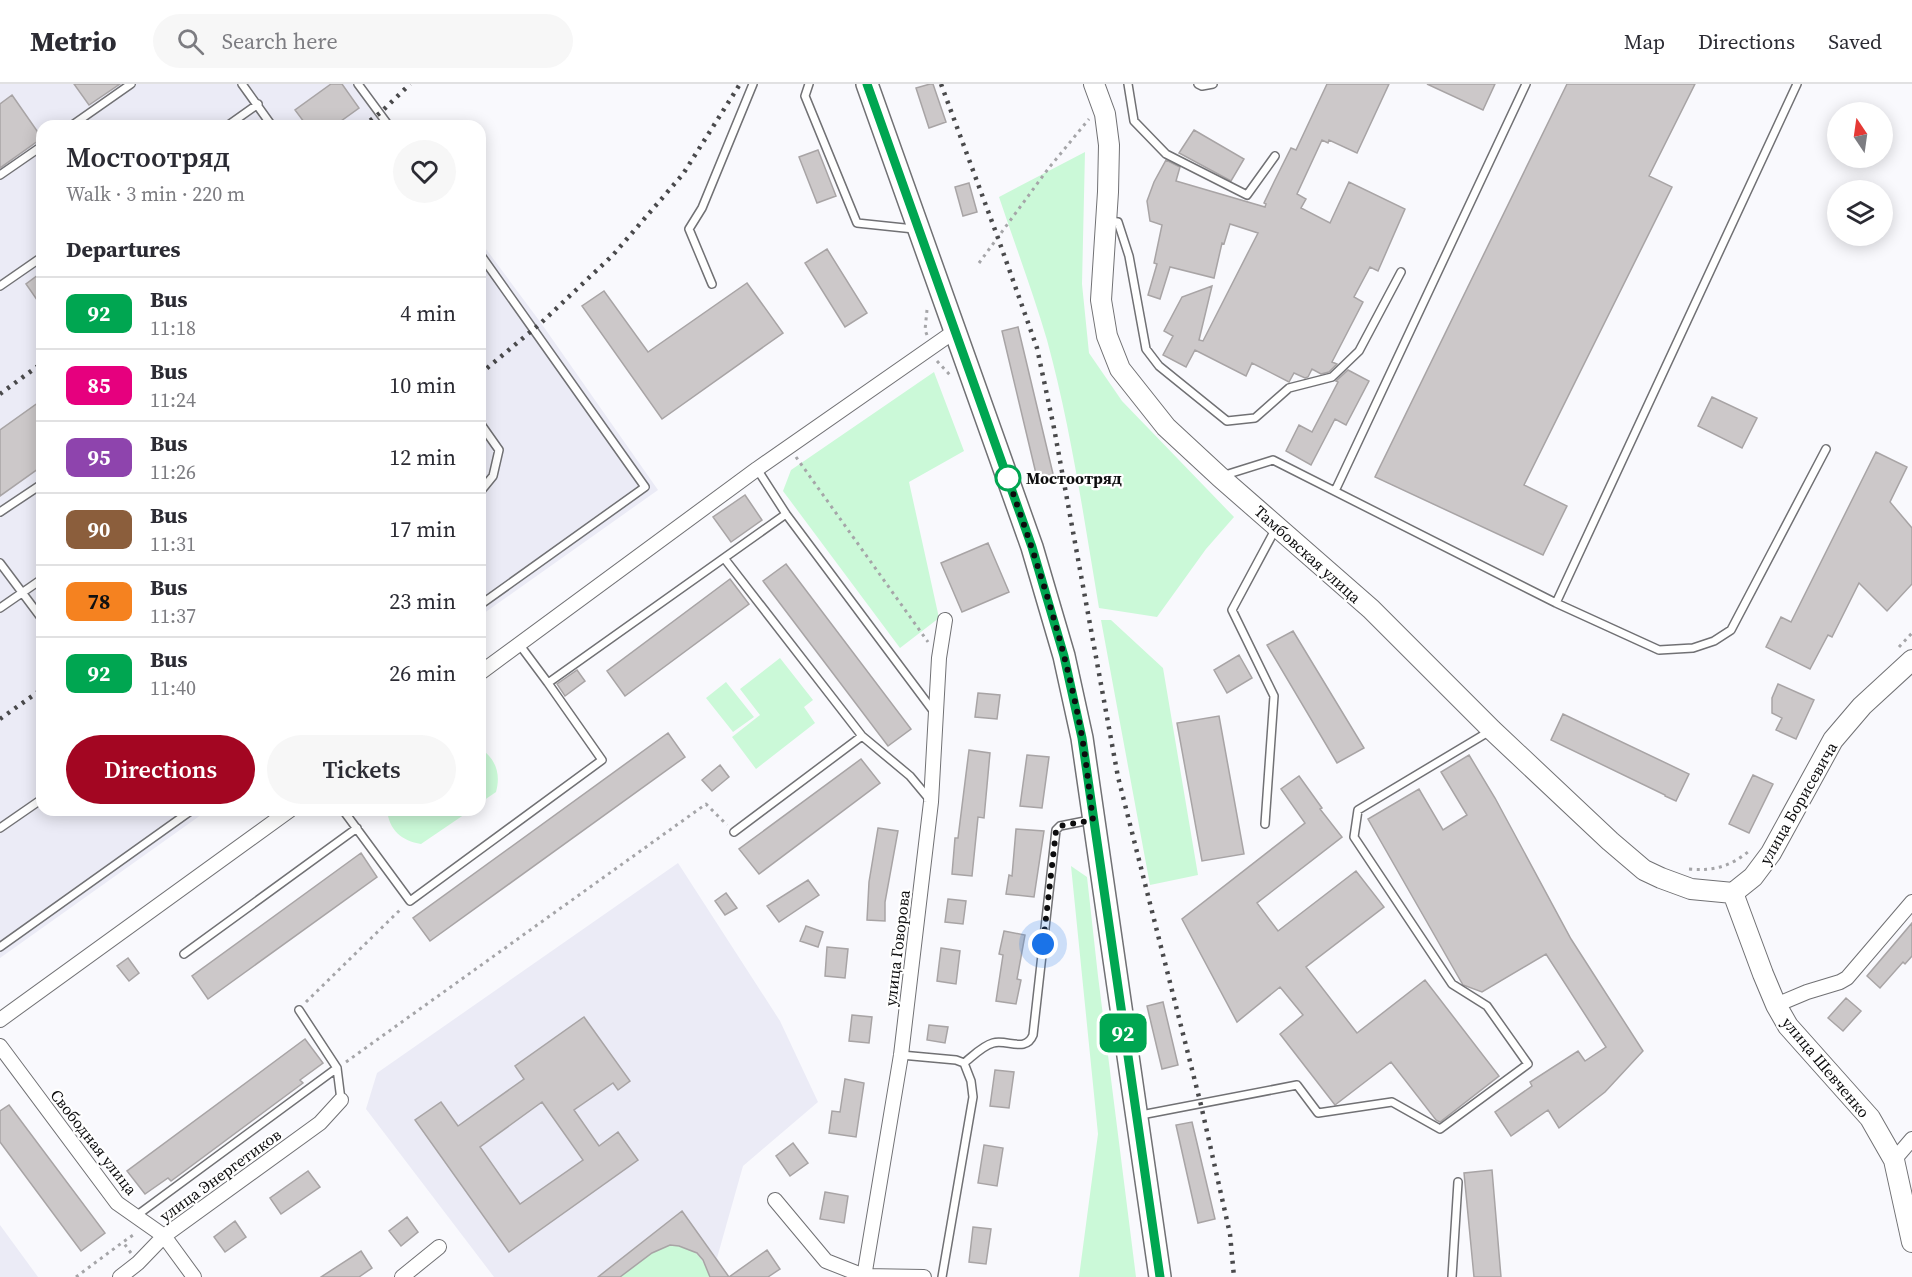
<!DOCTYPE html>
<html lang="en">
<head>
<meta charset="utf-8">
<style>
  body { margin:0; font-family:"Source Serif 4",serif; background:#f7f7f7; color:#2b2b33; height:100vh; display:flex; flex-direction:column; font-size:22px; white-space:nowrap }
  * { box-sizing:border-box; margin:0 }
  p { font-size:20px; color:#7c7c81 }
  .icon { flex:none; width:33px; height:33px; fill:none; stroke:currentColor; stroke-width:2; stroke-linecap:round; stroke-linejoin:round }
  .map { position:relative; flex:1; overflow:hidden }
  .side { position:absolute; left:36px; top:36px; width:450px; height:696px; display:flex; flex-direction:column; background:#fff; border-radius:18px; box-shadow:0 3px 15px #0003 }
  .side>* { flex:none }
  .badge { padding:0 12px; border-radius:9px; font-size:21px; line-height:39px }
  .needle { width:39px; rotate:347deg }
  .buttons { position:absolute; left:1827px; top:18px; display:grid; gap:12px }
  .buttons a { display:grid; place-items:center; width:66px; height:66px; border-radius:50%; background:#fff; box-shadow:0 3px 15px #0003; font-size:30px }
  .you { position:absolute; width:30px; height:30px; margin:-15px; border:4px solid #fff; border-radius:50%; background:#1a73e8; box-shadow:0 0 0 9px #1a73e833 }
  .map>.badge { position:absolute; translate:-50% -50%; box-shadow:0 0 0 3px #fff }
  h2 { padding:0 30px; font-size:22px; line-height:54px }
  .round { display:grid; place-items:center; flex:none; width:63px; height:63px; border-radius:32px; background:#f7f7f7 }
  .overview { display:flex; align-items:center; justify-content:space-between; height:102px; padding:0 30px }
  h1 { font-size:28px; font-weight:600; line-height:45px }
  .cta { display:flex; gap:12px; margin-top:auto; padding:12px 30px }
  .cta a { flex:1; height:69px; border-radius:36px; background:#a30622; color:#fff; font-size:24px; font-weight:600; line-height:69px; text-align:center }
  .cta a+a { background:#f7f7f7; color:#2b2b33 }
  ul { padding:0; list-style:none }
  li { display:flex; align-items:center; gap:18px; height:72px; padding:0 30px; border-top:2px solid #e1e1e2 }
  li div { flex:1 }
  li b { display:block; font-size:22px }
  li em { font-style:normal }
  li .badge { min-width:66px; font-weight:700; text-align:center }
  header { display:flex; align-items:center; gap:36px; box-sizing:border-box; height:84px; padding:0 30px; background:#fff; border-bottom:2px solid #e1e1e2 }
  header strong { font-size:28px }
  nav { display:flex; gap:33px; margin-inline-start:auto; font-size:21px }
  .search { width:420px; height:54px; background:#f7f7f7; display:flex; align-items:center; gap:15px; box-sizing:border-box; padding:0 21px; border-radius:33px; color:#7c7c81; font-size:22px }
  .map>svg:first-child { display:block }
  .built { fill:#ebebf6 }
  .green { fill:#cbf9d8 }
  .building { fill:#ccc8c9; stroke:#a8a4a5; stroke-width:1.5; fill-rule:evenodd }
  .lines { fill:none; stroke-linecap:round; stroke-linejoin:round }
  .lane-casing { stroke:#717174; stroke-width:10 }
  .street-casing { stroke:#717174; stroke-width:16 }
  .secondary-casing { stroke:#717174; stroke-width:22 }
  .primary-casing { stroke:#717174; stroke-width:24 }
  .path { stroke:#a5a5a8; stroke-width:3; stroke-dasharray:3 4.5; stroke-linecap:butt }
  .lane { stroke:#fff; stroke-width:7 }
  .street { stroke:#fff; stroke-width:14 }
  .secondary { stroke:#fff; stroke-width:20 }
  .primary { stroke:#fff; stroke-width:21 }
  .rail { stroke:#49494b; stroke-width:4.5; stroke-dasharray:3 6; stroke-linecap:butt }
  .line-casing { stroke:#fff; stroke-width:14 }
  .line { stroke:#00a651; stroke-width:9 }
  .walk { stroke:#0d0d0e; stroke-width:6; stroke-dasharray:0 10.8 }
  .stop-dot { fill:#fff; stroke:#00a651; stroke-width:3 }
  .labels { text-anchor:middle; stroke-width:4.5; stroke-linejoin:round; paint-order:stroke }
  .stop-label { font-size:16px; font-weight:bold; fill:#0d0d0e; stroke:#fff; text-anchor:start }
  .street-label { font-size:16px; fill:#0d0d0e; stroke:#fff }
</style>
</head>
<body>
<header>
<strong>Metrio</strong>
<div class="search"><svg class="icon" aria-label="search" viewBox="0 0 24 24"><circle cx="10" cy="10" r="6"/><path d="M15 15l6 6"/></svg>Search here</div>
<nav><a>Map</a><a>Directions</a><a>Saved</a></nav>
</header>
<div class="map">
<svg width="1912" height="1193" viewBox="0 0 1912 1193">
  <rect width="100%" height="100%" fill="#f9f9fd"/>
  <path class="built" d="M0,0h364l31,42h-353v684h166l-208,148z
    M480,157l61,82 117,167 -178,126z
    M678,779l102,158 38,81 -75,64 -26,92 12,19h-235l-128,-168 11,-36z
    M0,1141l38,52h-38z"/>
  <path class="green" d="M1085,68l-3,132 7,69 33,48 112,116 -28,32 -49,68 -58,-9c-15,-89 -28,-180 -52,-268 -14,-48 -32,-95 -48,-143z
    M934,288l30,79 -55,31 30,136 -39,30 -117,-157 8,-21z
    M1101,536h10l52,48 35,207 -48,10z
    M780,574l33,42 -9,7 11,16 -59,46 -24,-32 28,-22 -20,-26z
    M726,598l28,35 -21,15 -27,-34z
    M480,664c16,11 21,26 16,44l-16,11z
    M387,726h84l-50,34c-19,-3 -32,-14 -34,-34z
    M1071,782l16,11 11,99 38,301h-57l19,-143z
    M670,1161c24,1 32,11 40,32h-90l32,-24z"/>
  <path class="building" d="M74,0h46l-31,21z
    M331,0h11l17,24 -25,18h-27l-12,-16z
    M930,0h3l13,38 -17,6 -13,-40z
    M1327,0h62l-32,69 -28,-13 -1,3 -6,-3 -25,54 9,5 -5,9 29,15 19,-41 56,27 -27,62 -8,-4 -16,30 9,5 -31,60 5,2 -8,8 -8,2 -9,-5 -4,8 -3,1 -11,-5 -5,9 -37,-19 -6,13 -51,-26 -9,17 -23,-12 10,-19 -9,-5 18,-34 30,-11 -13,54 4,1 55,-108 -28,-9 -6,20 -2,-1 -8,35 -44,-11 -10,32 -12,-4 9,-31 -3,-1 8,-38 -12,-4 -3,-20 7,-19 12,-22 14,7 -4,14 89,26 1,-3 -2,-1 10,-21 17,-34 5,2z
    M1427,0h68l-12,26z
    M1567,0h128l-46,92 23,11 -148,298 43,21 -24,49 -168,-78z
    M12,11l30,43 -42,30v-64z
    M1194,46l50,29 -13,22 -52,-28z
    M818,66l18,46 -19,7 -18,-46z
    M969,99l8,29 -14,4 -8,-29z
    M827,165l40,64 -22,14 -40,-64z
    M42,188v35l-16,-23z
    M747,199l36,50 -121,86 -80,-113 22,-15 44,61z
    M1018,243l36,151 -16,4 -36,-151z
    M1348,286l21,11 -23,44 -11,-6 -24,46 -25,-14 13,-26 13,7 26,-50 -2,-1z
    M1712,313l45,21 -15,30 -44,-22z
    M42,316v66l-42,30v-66z
    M1876,368l31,15 -17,35 22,26v56l-25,27 -28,-28 -27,54 -4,-2 -18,34 -44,-22 15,-30 10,5z
    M745,411l17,25 -31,22 -18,-25z
    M988,459l21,49 -47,20 -21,-49z
    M786,480l125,165 -23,17 -125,-165z
    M730,495l19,25 -124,92 -18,-25z
    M1293,547l71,117 -27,15 -70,-118z
    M1239,571l13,23 -25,15 -13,-23z
    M577,586l8,11 -20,15 -8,-12z
    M1778,600l36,16 -18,39 -20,-9 6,-12 -10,-5v-15z
    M978,609l22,2 -3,24 -22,-2z
    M1563,630l126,60 -13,27 -11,-5v-1l-114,-55z
    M1219,632l25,138 -42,7 -25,-138z
    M668,649l17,24 -255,184 -17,-23z
    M969,666l21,3 -6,65 -6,-1 -6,59 -20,-2 3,-36h3z
    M1027,671l22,2 -7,51 -22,-2z
    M1469,671l26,43 76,141 72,112 -38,41 -46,36 -11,-18 -37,26 -16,-24 37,-26 -2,-4 48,-31 7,10 21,-14 -60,-93 -64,38 -19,-7 -95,-166 51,-30 24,41 24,-15 -26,-43z
    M861,675l19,24 -121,91 -20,-25z
    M720,681l9,12 -17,14 -10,-11z
    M1753,691l20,9 -24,49 -20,-9z
    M1299,692l23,32 -2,1 22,28 -85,66 21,28 78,-60 28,36 -78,60 51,66 68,-53 74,96 -59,46 -4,-2 -45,-58 -56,43 -55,-71 23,-19 -23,-28 -43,35 -55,-103 123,-96 -24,-34z
    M878,744l20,3 -13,71v19l-18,-1 2,-38z
    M1016,745l28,2 -10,66 -28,-3 3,-19 3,1z
    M361,769l16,24 -169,122 -16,-23z
    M808,796l11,15 -40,27 -12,-16z
    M726,809l11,15 -12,7 -10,-14z
    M948,815l18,2 -3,23 -18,-2z
    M1912,839v33l-7,8 -2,-2 -23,26 -13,-12z
    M806,842l17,6 -5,15 -18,-6z
    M1004,847l21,4 -8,44 4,1 -5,24 -20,-3 7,-46 -4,-1z
    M827,863l21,2 -3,29 -20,-2z
    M941,864l19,3 -4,33 -19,-3z
    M128,874l11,15 -10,8 -12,-15z
    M1846,914l15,13 -18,20 -15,-13z
    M1163,918l15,63 -16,4 -15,-63z
    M852,931l20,2 -3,26 -20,-2z
    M584,933l46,64 -12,9 -5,-7 -39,27 25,36 19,-14 20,28 -129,92 -94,-132 26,-18 17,24 66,-47 -9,-13zM542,1018l41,58 -63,44 -40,-57z
    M929,941l19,2 -3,16 -18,-3z
    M305,955l18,24 -23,17 3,3 -132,98 -3,-3 -23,16 -18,-23z
    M995,986l19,2 -5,36 -19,-2z
    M845,995l19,4 -8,54 -27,-4 3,-22 8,1z
    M9,1021l96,128 -24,18 -81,-109v-31z
    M1192,1038l23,97 -17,4 -22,-98z
    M793,1059l15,20 -18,13 -14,-20z
    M984,1061l19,3 -6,38 -19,-3z
    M1492,1086l9,107h-27l-10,-104z
    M308,1087l12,16 -39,27 -11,-16z
    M825,1108l23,4 -4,27 -24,-4z
    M682,1127l47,66h-19l-7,-17 -6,-7 -18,-7 -9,-1 -18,8 -32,24h-22z
    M407,1133l11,15 -17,14 -12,-15z
    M235,1137l11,16 -21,15 -11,-15z
    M973,1143l18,2 -5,35 -17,-2z
    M767,1166l13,19 -12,8h-39z
    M361,1167l11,17 -13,9h-38z"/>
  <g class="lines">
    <g class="lane-casing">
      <path id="lane" d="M242,0l30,42
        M358,0l31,42
        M809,0l-4,12 52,127 57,6
        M1128,0l6,37 32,33 81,41 28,-39
        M1198,0l4,2 11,-2
        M71,42l60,-42
        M227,42l31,-22
        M0,91l42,-29
        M1108,137l10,1 11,34 17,93 13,17 68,55 28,-3 34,-30 43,-11 27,-26 42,-79
        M480,170l165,233 -165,118
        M712,200l-23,-55 13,-21 51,-124
        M0,202l42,-29
        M480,339l19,27 -6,26 -13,16
        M757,385l29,45 148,198
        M1222,392l51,-16 283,143 103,47 34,-2 21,-7 17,-11 95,-181
        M1335,407l191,-407
        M0,428l42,-28
        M724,474l138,178 48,40 20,24
        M0,479l42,56
        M1556,519l241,-519
        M0,524l42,-29
        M519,560l29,39 238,-169
        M343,726l67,91 192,-141 -54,-77
        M1265,740l9,-128 -42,-86 44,-82
        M0,744l42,-29
        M734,748l128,-96
        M0,863l192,-137
        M184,870l173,-126
        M901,971l55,5 8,3 7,18 2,16 -31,180
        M964,979c8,-6 18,-17 29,-20 14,-4 33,10 40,-8l23,-205 4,-4 30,-6
        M337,984l4,32
        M1141,1031l156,-30 21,28 74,-11 48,27 88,-65 -41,-58 -35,-22 -98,-147 4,-27 132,-79
        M136,1132l201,-148 -38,-58
        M1452,1193l6,-95"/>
    </g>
    <g class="street-casing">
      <path id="street" d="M480,589l277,-204 198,-138
        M1776,921l31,-13 33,-10 7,-4 65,-76
        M0,936l290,-210
        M0,962l117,157 47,33 30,41
        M1894,1076l18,-21
        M775,1116l51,61 38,15 60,1
        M120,1193l18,-14 26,-27 156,-113 21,-23
        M402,1193l37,-30
        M864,1193l37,-222 30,-253 8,-144 6,-38"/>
    </g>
    <g class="secondary-casing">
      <path id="secondary" d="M1094,0l11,30 4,31 -1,47 -7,108 6,36 13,33 46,58 54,50 151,132 121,121 118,111 34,29 17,8 30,11 42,4
        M1733,809l30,81 13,31 12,21 82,92 24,42 18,82
        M1733,809l20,-16 18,-24 62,-113 29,-34 50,-46"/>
    </g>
    <g class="primary-casing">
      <path id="primary" d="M867,0l165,463 32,109 18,82 78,539"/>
    </g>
    <path class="path" d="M979,179l69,-94 41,-50
      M927,251l-2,-5 2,-20
      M937,277l13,14
      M796,373l132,185
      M1899,563l13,-14
      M1689,785c24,2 41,-2 60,-18
      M306,918l96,-94
      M346,978l360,-258 21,21
      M131,1169l-8,-11 13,-9
      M76,1193l47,-35"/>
    <use href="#lane" class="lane"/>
    <use href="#street" class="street"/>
    <use href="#secondary" class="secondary"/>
    <use href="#primary" class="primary"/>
    <path class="rail" d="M941,0l57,154 39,110 17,80 64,349 83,328 29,129 4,43
      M363,42l17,-13 30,-29
      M480,290l61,-51 72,-68 70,-81 57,-90
      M0,310l42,-31
      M0,635l42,-30"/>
  </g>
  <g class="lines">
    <g class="line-casing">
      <path id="line" d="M867,0l165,463 32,109 18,82 78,539"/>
    </g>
    <use href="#line" class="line"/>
    <path class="walk" d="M1008,394l-1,-2c30,85 59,172 75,261 5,28 7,55 11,83l-33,6 -4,5 -13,113"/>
  </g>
  <circle class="stop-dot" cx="1008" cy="394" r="12"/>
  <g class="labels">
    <g class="stop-label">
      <text x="1026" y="400">Мостоотряд</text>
    </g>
    <g class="street-label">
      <text transform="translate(1308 470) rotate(42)" y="6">Тамбовская улица</text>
      <text transform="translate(1798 719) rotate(-60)" y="6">улица Борисевича</text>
      <text transform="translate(897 864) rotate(-83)" y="6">улица Говорова</text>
      <text transform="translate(1826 983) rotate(50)" y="6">улица Шевченко</text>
      <text transform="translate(94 1058) rotate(52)" y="6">Свободная улица</text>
      <text transform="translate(220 1091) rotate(-36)" y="6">улица Энергетиков</text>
    </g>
  </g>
</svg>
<div class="buttons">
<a><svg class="needle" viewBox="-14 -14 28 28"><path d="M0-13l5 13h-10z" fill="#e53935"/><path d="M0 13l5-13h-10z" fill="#7c7c81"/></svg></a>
<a><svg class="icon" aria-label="layers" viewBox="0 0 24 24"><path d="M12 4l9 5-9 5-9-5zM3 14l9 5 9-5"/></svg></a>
</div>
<div class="you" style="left:1043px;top:860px"></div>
<b class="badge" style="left:1123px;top:949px;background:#00a651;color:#fff">92</b>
<section class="side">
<div class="overview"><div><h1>Мостоотряд</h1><p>Walk · 3 min · 220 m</p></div><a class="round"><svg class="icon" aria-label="heart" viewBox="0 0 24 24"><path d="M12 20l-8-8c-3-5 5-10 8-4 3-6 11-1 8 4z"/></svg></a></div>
<h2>Departures</h2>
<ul>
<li><span class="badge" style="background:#00a651;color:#fff">92</span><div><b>Bus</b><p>11:18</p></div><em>4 min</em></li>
<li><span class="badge" style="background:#e6007e;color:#fff">85</span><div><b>Bus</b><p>11:24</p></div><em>10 min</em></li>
<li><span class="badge" style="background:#8e44ad;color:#fff">95</span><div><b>Bus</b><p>11:26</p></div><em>12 min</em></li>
<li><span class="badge" style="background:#8b5e3c;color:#fff">90</span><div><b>Bus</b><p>11:31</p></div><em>17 min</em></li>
<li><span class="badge" style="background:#f58220;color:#111">78</span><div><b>Bus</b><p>11:37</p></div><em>23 min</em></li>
<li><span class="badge" style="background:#00a651;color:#fff">92</span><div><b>Bus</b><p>11:40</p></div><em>26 min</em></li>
</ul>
<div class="cta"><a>Directions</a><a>Tickets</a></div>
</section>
</div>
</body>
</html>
